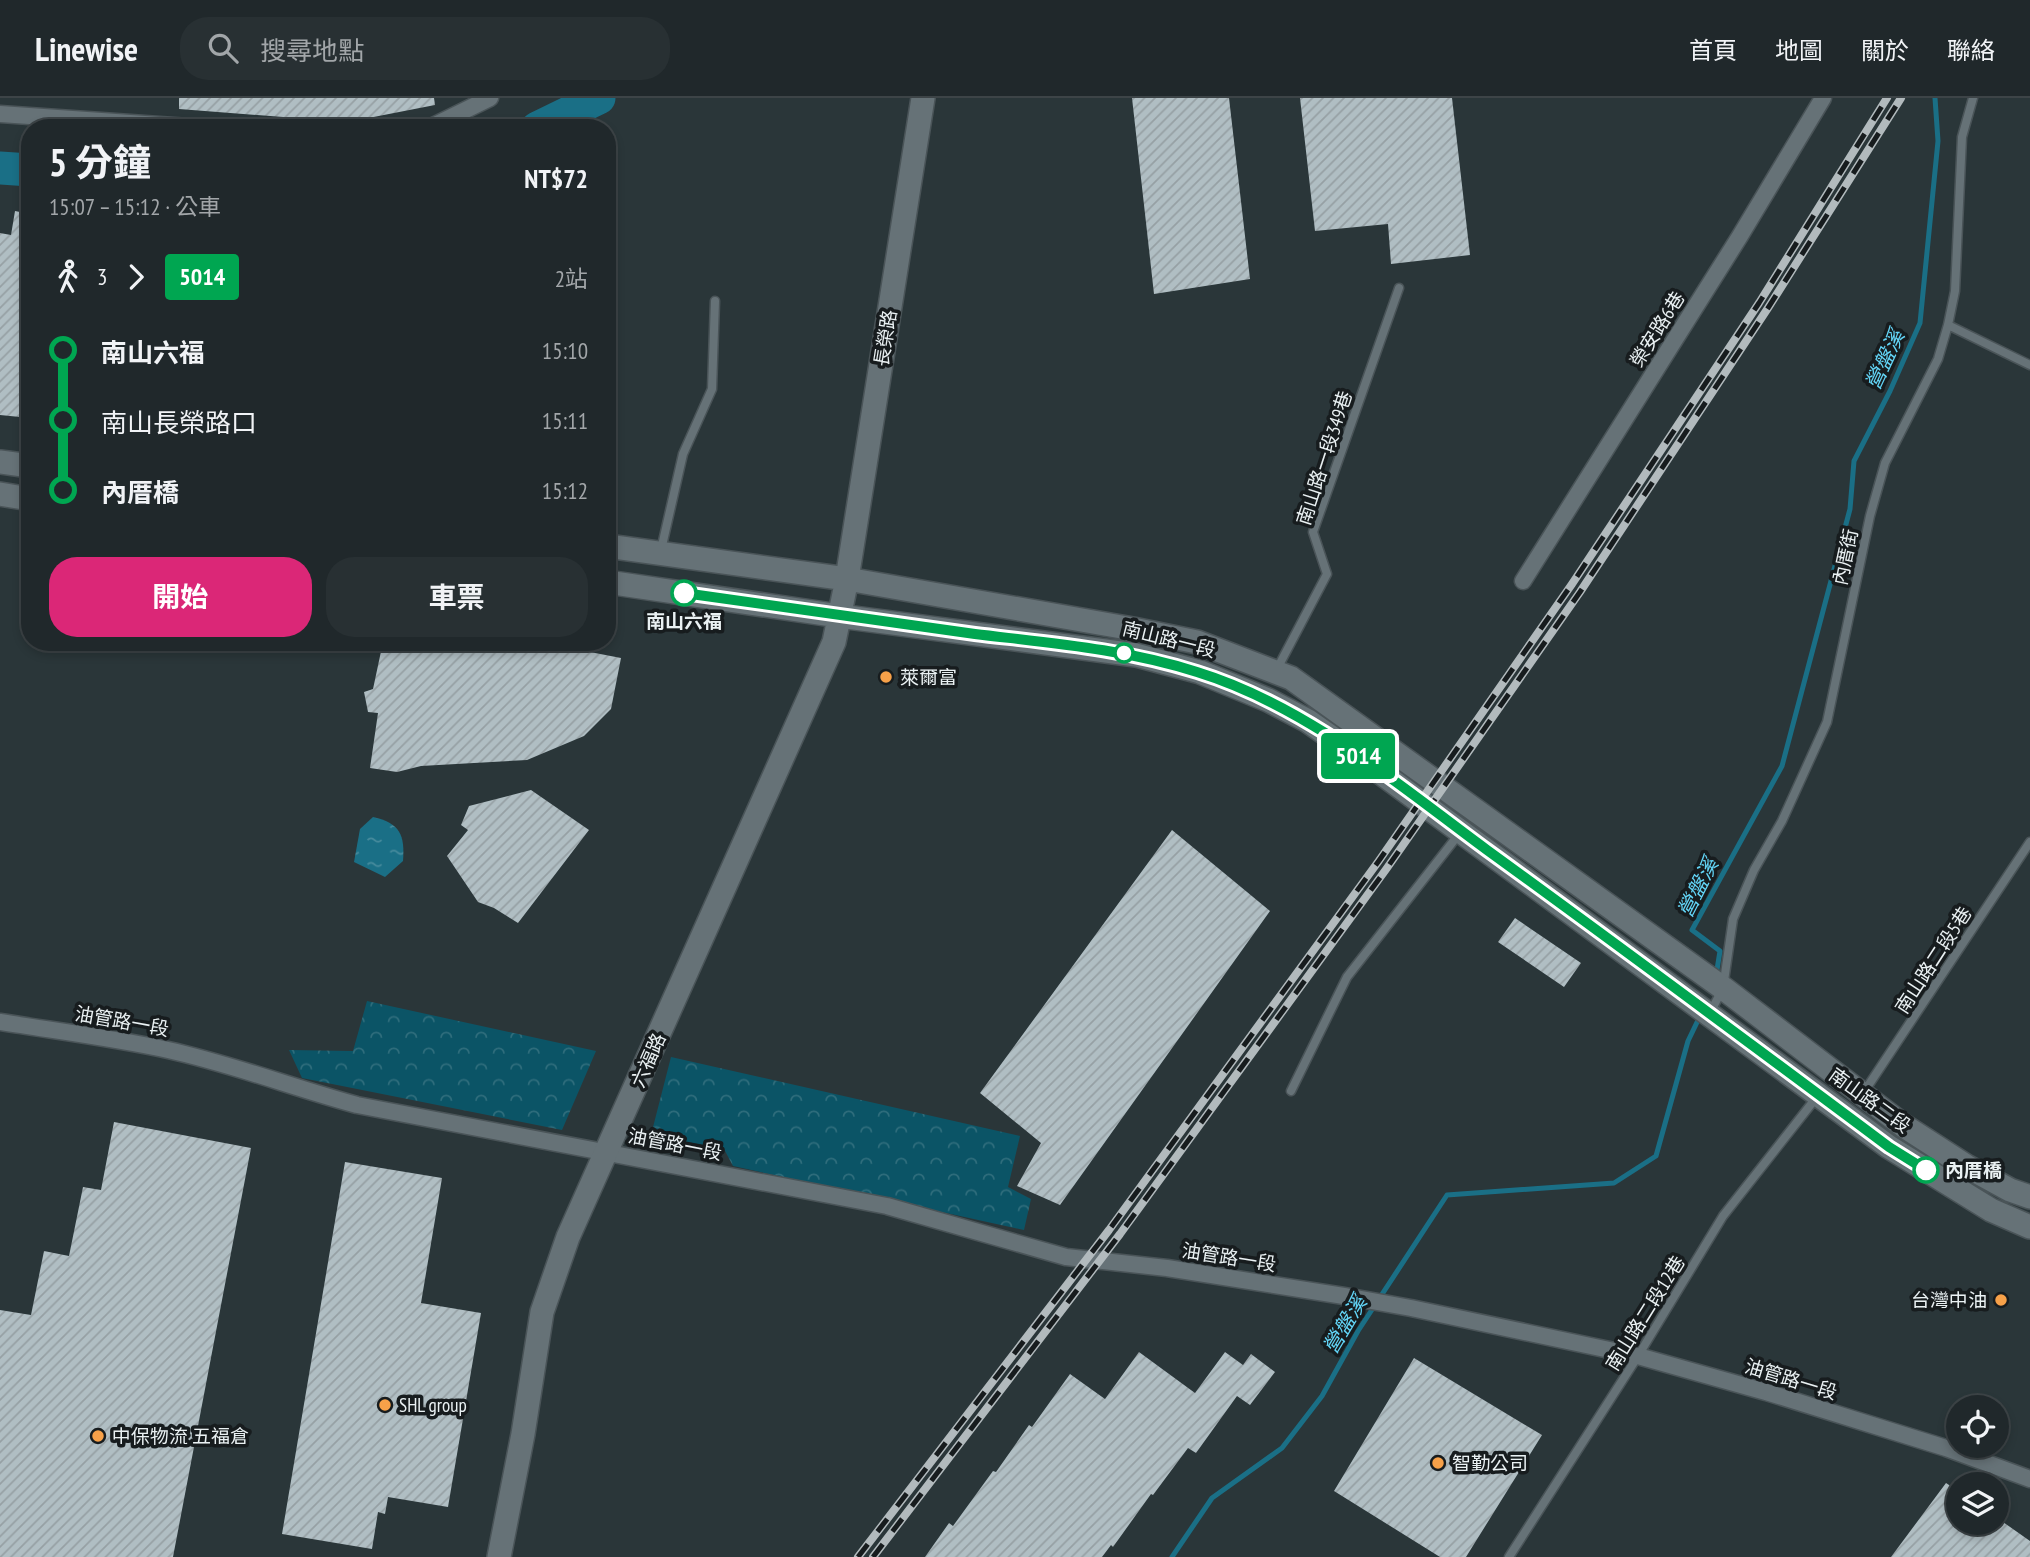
<!DOCTYPE html>
<html lang="zh-TW">
<head>
<meta charset="utf-8">
<style>
  body { margin:0; font-family:"PT Sans Narrow","Noto Sans TC",sans-serif; background:#283033; color:#f1f3f6; height:100vh; display:flex; flex-direction:column; font-size:26px; white-space:nowrap }
  * { box-sizing:border-box; margin:0 }
  p { font-size:23px; color:#a2a6a9 }
  .icon { flex:none; width:38px; height:38px; fill:none; stroke:currentColor; stroke-width:2; stroke-linecap:round; stroke-linejoin:round }
  .map { position:relative; flex:1; overflow:hidden }
  .drawer { position:absolute; left:21px; top:21px; width:595px; height:532px; display:flex; flex-direction:column; background:#20282b; border-radius:28px; box-shadow:0 4px 10px #0003,0 0 0 2px #3d4447 }
  .drawer>* { flex:none }
  .badge { padding:0 14px; border-radius:5px; font-size:24px; line-height:46px }
  .controls { position:absolute; left:1946px; top:1297px; display:grid; gap:14px }
  .controls a { display:grid; place-items:center; width:63px; height:63px; border-radius:50%; background:#20282b; box-shadow:0 4px 10px #0003,0 0 0 2px #3d4447; font-size:35px }
  .map>.badge { position:absolute; translate:-50% -50%; box-shadow:0 0 0 4px #fff }
  .legs { display:flex; align-items:center; gap:10px; height:77px; padding:0 28px; font-size:23px }
  .legs p { margin-inline-start:auto }
  .summary { display:flex; align-items:center; justify-content:space-between; height:119px; padding:0 28px }
  h1 { font-size:38px; font-weight:700; line-height:52px }
  .primary-button { display:flex; gap:14px; margin-top:auto; padding:14px 28px }
  .primary-button a { flex:1; height:80px; border-radius:28px; background:#db2777; color:#fff; font-size:28px; font-weight:700; line-height:80px; text-align:center }
  .primary-button a+a { background:#283033; color:#f1f3f6 }
  ul { padding:0 28px; list-style:none }
  li { display:flex; align-items:center; gap:24px; height:70px; font-size:26px }
  li i { display:grid; place-items:center; width:10px; height:100%; margin:0 9px; background:currentColor }
  li i::after { content:''; width:18px; height:18px; margin:-9px; border:5px solid; border-radius:50%; background:#20282b }
  li p { margin-inline-start:auto }
  li:first-child i { background:linear-gradient(#0000 50%,currentColor 0) }
  li:last-child i { background:linear-gradient(currentColor 50%,#0000 0) }
  header { display:flex; align-items:center; gap:42px; box-sizing:border-box; height:98px; padding:0 35px; background:#20282b; border-bottom:2px solid #3d4447 }
  header strong { font-size:33px }
  nav { display:flex; gap:38px; margin-inline-start:auto; font-size:24px }
  .search { width:490px; height:63px; background:#283033; display:flex; align-items:center; gap:18px; box-sizing:border-box; padding:0 24px; border-radius:28px; color:#a2a6a9; font-size:26px }
  .map>svg:first-child { display:block }
  .park { fill:url(#park-crowns) }
  .water { fill:url(#water-ripples) }
  .lines { fill:none; stroke-linecap:round; stroke-linejoin:round }
  .stream { stroke:#1a6f86; stroke-width:5 }
  .river { stroke:#1a6f86; stroke-width:33 }
  .building { fill:url(#building-hatch) }
  .lane-casing { stroke:#4a5458; stroke-width:11 }
  .street-casing { stroke:#4a5458; stroke-width:19 }
  .secondary-casing { stroke:#4a5458; stroke-width:26 }
  .lane { stroke:#667277; stroke-width:8 }
  .street { stroke:#667277; stroke-width:16 }
  .secondary { stroke:#667277; stroke-width:23 }
  .rail-casing { stroke:#b2babd; stroke-width:8 }
  .rail { stroke:#171c1e; stroke-width:5; stroke-dasharray:16; stroke-linecap:butt }
  .line-1-casing { stroke:#fff; stroke-width:16 }
  .line-1 { stroke:#00a651; stroke-width:10 }
  .stop-1-dot { fill:#fff; stroke:#00a651; stroke-width:3.5 }
  .poi-dot { fill:#f7a149; stroke:#171c1e; stroke-width:2.5 }
  .labels { text-anchor:middle; stroke-width:7; stroke-linejoin:round; paint-order:stroke }
  .street-label { font-size:19px; fill:#eaf1f3; stroke:#171c1e }
  .stop-label { font-size:19px; font-weight:bold; fill:#eaf1f3; stroke:#171c1e }
  .poi-label { font-size:19px; fill:#eaf1f3; stroke:#171c1e; text-anchor:start }
  .water-label { font-size:21px; font-style:italic; fill:#63d6f8; stroke:#171c1e }
</style>
</head>
<body>
<header>
<strong>Linewise</strong>
<div class="search"><svg class="icon" aria-label="search" viewBox="0 0 24 24"><circle cx="10" cy="10" r="6"/><path d="M15 15l6 6"/></svg>搜尋地點</div>
<nav><a>首頁</a><a>地圖</a><a>關於</a><a>聯絡</a></nav>
</header>
<div class="map">
<svg width="2030" height="1459" viewBox="0 0 2030 1459">
  <defs>
    <pattern id="park-crowns" width="20" height="18" patternUnits="userSpaceOnUse" patternTransform="scale(1.75)"><rect width="20" height="18" fill="#0b5466"/><path d="M2 6a3 3 0 1 1 6 0M12 15a3 3 0 1 1 6 0" fill="none" stroke="#2f6d7c"/></pattern>
    <pattern id="water-ripples" width="26" height="14" patternUnits="userSpaceOnUse" patternTransform="scale(1.75)"><rect width="26" height="14" fill="#1a6f86"/><path d="M2 4q2-2 4 0t4 0M15 11q2-2 4 0t4 0" fill="none" stroke="#478b9d"/></pattern>
    <pattern id="building-hatch" width="6" height="6" patternUnits="userSpaceOnUse" patternTransform="scale(1.75)"><rect width="6" height="6" fill="#b0bec3"/><path d="M-1 1l2-2M0 6l6-6M5 7l2-2" fill="none" stroke="#96a0a4"/></pattern>
  </defs>
  <rect width="100%" height="100%" fill="#2a3639"/>
  <path class="park" d="M367,903l229,50 -34,79 -260,-52 -13,-28 64,1z
    M671,959l349,79 -12,51 23,12 -7,31 -291,-64 -9,-17 -73,-14z"/>
  <path class="water" d="M373,719c27,6 32,18 30,44l-18,16 -31,-15 6,-33z"/>
  <g class="lines">
    <path class="stream" d="M1716,878l4,-25 -28,-21 90,-164 68,-257 4,-48 36,-70 30,-68 18,-182 -3,-43
      M1172,1459l40,-59 70,-50 40,-52 36,-65 89,-136 167,-12 42,-27 32,-115 13,-27"/>
    <path class="river" d="M537,30l62,-30
      M0,70l30,2"/>
  </g>
  <path class="building" d="M179,0h255l1,7 -87,17 -169,-13z
    M1132,0h97l21,181 -96,15z
    M1300,0h152l18,157 -79,9 -3,-40 -73,7z
    M15,113l15,3v158l-3,-1 -7,46 -20,-2v-182l11,2z
    M383,544h207v10l31,6 -10,51 -27,27 -57,24 -106,6 -24,6 -27,-4 8,-55 -10,-1 -4,-20 9,-3z
    M531,692l58,40 -71,93 -24,-15 -16,-6 -31,-46 21,-26 -7,-5 8,-19z
    M1172,732l98,81 -210,294 -43,-19 24,-43 -61,-50z
    M1515,820l66,45 -17,24 -66,-45z
    M114,1024l137,26 -78,409h-173v-247l31,5 13,-64 25,5 14,-69 18,3z
    M345,1064l97,16 -21,125 60,10 -33,194 -60,-10 -3,17 -7,-2 -6,37 -90,-15z
    M1139,1254l56,41 30,-41 18,13 8,-11 24,18 -25,33 -13,-9 -41,57 -8,-5 -35,47 -2,-1 -38,53 -2,-2 -9,12h-177l24,-34 4,3 40,-55 3,1 33,-47 3,2 38,-53 35,25z
    M1414,1260l128,77 -76,122h-26l-106,-66z
    M1946,1385l12,8v31h45l27,19v16h-139z"/>
  <g class="lines">
    <g class="lane-casing">
      <path id="lane" d="M1948,227l82,40
        M661,452l22,-96 29,-65 3,-88
        M1277,571l50,-95 -14,-42 86,-244
        M1710,915l13,-25 10,-69 21,-49 28,-49 45,-99 43,-206 15,-53 53,-104 10,-34 7,-34 7,-154 11,-39
        M1291,993l56,-114 112,-143
        M1864,994l166,-250
        M1509,1459l129,-201 85,-140 93,-118"/>
    </g>
    <g class="street-casing">
      <path id="street" d="M0,16l203,14
        M429,30l61,-30
        M1523,483l217,-345 83,-138
        M0,924c56,9 113,16 168,28 64,14 126,38 189,55l530,101 179,51 101,11 177,28 67,12 227,48 128,36 180,56 84,31"/>
    </g>
    <g class="secondary-casing">
      <path id="secondary" d="M0,364l30,4
        M0,396l30,5
        M607,448l240,33 286,50 64,13 94,36 432,310 181,138 62,40 44,24 20,7
        M607,484l232,34 297,39 64,17 68,28 40,21 61,43 520,383 102,63 39,17
        M499,1459l24,-123 19,-122 26,-75 266,-595 13,-63 76,-481"/>
    </g>
    <use href="#lane" class="lane"/>
    <use href="#street" class="street"/>
    <use href="#secondary" class="secondary"/>
    <g class="rail-casing">
      <path id="rail" d="M858,1459l251,-327 269,-368 194,-278 187,-281 128,-205
        M873,1459l247,-323 267,-366 193,-276 188,-284 133,-210"/>
    </g>
    <use href="#rail" class="rail"/>
  </g>
  <g class="lines">
    <g class="line-1-casing">
      <path id="line-1" d="M684,495c97,14 194,28 291,41 75,9 150,15 222,38 110,34 199,111 290,178 135,98 268,197 402,297l37,23"/>
    </g>
    <use href="#line-1" class="line-1"/>
  </g>
  <g class="stop-1-dot">
    <circle cx="684" cy="495" r="12"/>
    <circle cx="1124" cy="555" r="9"/>
    <circle cx="1926" cy="1072" r="12"/>
  </g>
  <g class="poi-dot">
    <circle cx="886" cy="579" r="7"/>
    <circle cx="2001" cy="1202" r="7"/>
    <circle cx="385" cy="1307" r="7"/>
    <circle cx="98" cy="1338" r="7"/>
    <circle cx="1438" cy="1365" r="7"/>
  </g>
  <g class="labels">
    <g class="street-label">
      <text transform="translate(1657 231) rotate(-58)" y="7">榮安路6巷</text>
      <text transform="translate(885 240) rotate(-81)" y="7">長榮路</text>
      <text transform="translate(1324 360) rotate(-72)" y="7">南山路一段349巷</text>
      <text transform="translate(1845 459) rotate(-78)" y="7">內厝街</text>
      <text transform="translate(1169 541) rotate(14)" y="7">南山路一段</text>
      <text transform="translate(1933 862) rotate(-57)" y="7">南山路二段5巷</text>
      <text transform="translate(122 923) rotate(10)" y="7">油管路一段</text>
      <text transform="translate(648 962) rotate(-66)" y="7">六福路</text>
      <text transform="translate(1870 1002) rotate(36)" y="7">南山路二段</text>
      <text transform="translate(675 1046) rotate(11)" y="7">油管路一段</text>
      <text transform="translate(1229 1159) rotate(9)" y="7">油管路一段</text>
      <text transform="translate(1645 1215) rotate(-58)" y="7">南山路二段12巷</text>
      <text transform="translate(1791 1281) rotate(17)" y="7">油管路一段</text>
    </g>
    <g class="stop-label">
      <text x="684" y="530">南山六福</text>
      <text x="1945" y="1079" text-anchor="start">內厝橋</text>
    </g>
    <g class="poi-label">
      <text x="900" y="586">萊爾富</text>
      <text x="1987" y="1209" text-anchor="end">台灣中油</text>
      <text x="399" y="1314">SHL group</text>
      <text x="112" y="1345">中保物流 五福倉</text>
      <text x="1452" y="1372">智勤公司</text>
    </g>
    <g class="water-label">
      <text transform="translate(1885 262) rotate(-65)" y="7">營盤溪</text>
      <text transform="translate(1698 790) rotate(-63)" y="7">營盤溪</text>
      <text transform="translate(1345 1227) rotate(-59)" y="7">營盤溪</text>
    </g>
  </g>
</svg>
<div class="controls">
<a><svg class="icon" aria-label="locate" viewBox="0 0 24 24"><circle cx="12" cy="12" r="6"/><path d="M12 2v4M12 18v4M2 12h4M18 12h4"/></svg></a>
<a><svg class="icon" aria-label="layers" viewBox="0 0 24 24"><path d="M12 4l9 5-9 5-9-5zM3 14l9 5 9-5"/></svg></a>
</div>
<b class="badge" style="left:1358px;top:658px;background:#00a651;color:#fff">5014</b>
<section class="drawer">
<div class="summary"><div><h1>5 分鐘</h1><p>15:07 – 15:12 · 公車</p></div><b>NT$72</b></div>
<div class="legs"><svg class="icon" aria-label="walk" viewBox="0 0 24 24"><circle cx="13" cy="4" r="2"/><path d="M13 8l-2 6 4 7M11 14l-3 7M7 12l3-4h3l4 4"/></svg>3<svg class="icon" aria-label="forward" viewBox="0 0 24 24"><path d="M9 5l7 7-7 7"/></svg><b class="badge" style="background:#00a651;color:#fff">5014</b><p>2站</p></div>
<ul>
<li><i style="color:#00a651"></i><b>南山六福</b><p>15:10</p></li>
<li><i style="color:#00a651"></i><span>南山長榮路口</span><p>15:11</p></li>
<li><i style="color:#00a651"></i><b>內厝橋</b><p>15:12</p></li>
</ul>
<div class="primary-button"><a>開始</a><a>車票</a></div>
</section>
</div>
</body>
</html>
